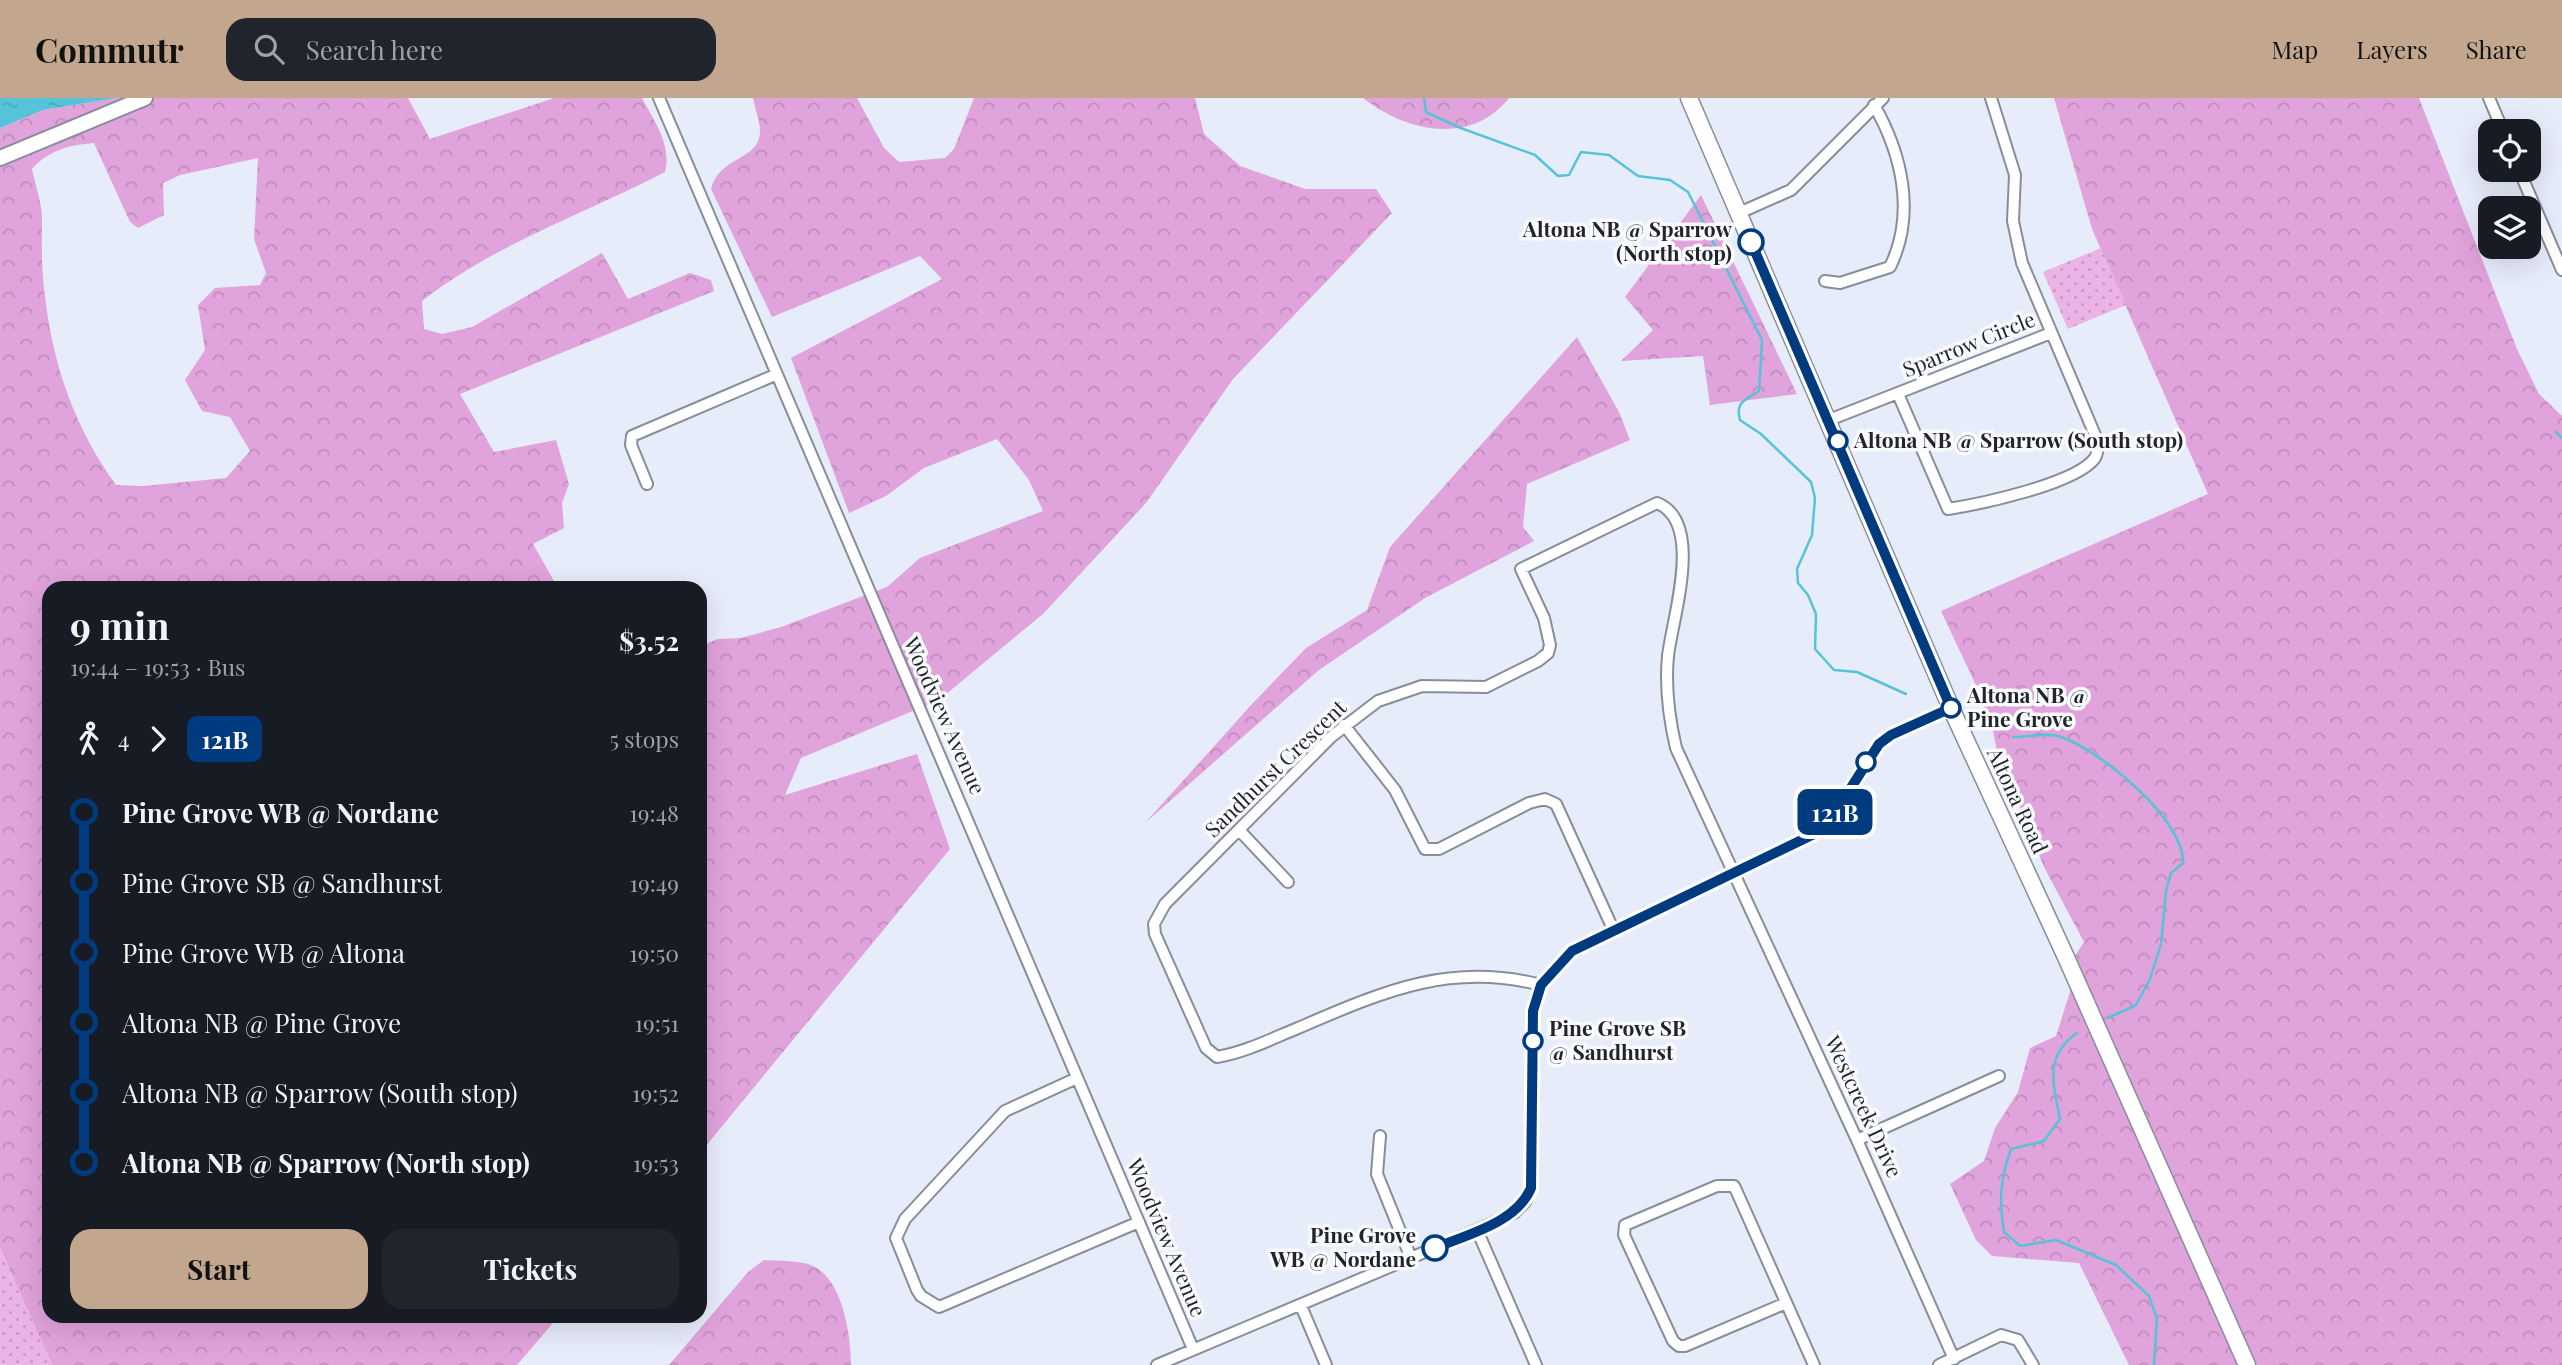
<!DOCTYPE html>
<html lang="en">
<head>
<meta charset="utf-8">
<style>
  body { margin:0; font-family:"Playfair Display",serif; background:#20242c; color:#f1f3f6; height:100vh; display:flex; flex-direction:column; font-size:26px; white-space:nowrap }
  * { box-sizing:border-box; margin:0 }
  p { font-size:23px; color:#9ea1a6 }
  .icon { flex:none; width:38px; height:38px; fill:none; stroke:currentColor; stroke-width:2; stroke-linecap:round; stroke-linejoin:round }
  .map { position:relative; flex:1; overflow:hidden }
  .drawer { position:absolute; left:42px; top:483px; width:665px; height:742px; display:flex; flex-direction:column; background:#171b24; border-radius:21px; box-shadow:0 7px 28px #0002 }
  .drawer>* { flex:none }
  .badge { padding:0 14px; border-radius:10px; font-size:24px; line-height:46px }
  .controls { position:absolute; left:2478px; top:21px; display:grid; gap:14px }
  .controls a { display:grid; place-items:center; width:63px; height:63px; border-radius:14px; background:#171b24; box-shadow:0 7px 28px #0002; font-size:35px }
  .map>.badge { position:absolute; translate:-50% -50%; box-shadow:0 0 0 4px #fff }
  .legs { display:flex; align-items:center; gap:10px; height:77px; padding:0 28px; font-size:23px }
  .legs p { margin-inline-start:auto }
  .overview { display:flex; align-items:center; justify-content:space-between; height:119px; padding:0 28px }
  h1 { font-size:38px; font-weight:700; line-height:52px }
  .cta { display:flex; gap:14px; margin-top:auto; padding:14px 28px }
  .cta a { flex:1; height:80px; border-radius:21px; background:#c2a78e; color:#111; font-size:28px; font-weight:700; line-height:80px; text-align:center }
  .cta a+a { background:#20242c; color:#f1f3f6 }
  ul { padding:0 28px; list-style:none }
  li { display:flex; align-items:center; gap:24px; height:70px; font-size:26px }
  li i { display:grid; place-items:center; width:10px; height:100%; margin:0 9px; background:currentColor }
  li i::after { content:''; width:18px; height:18px; margin:-9px; border:5px solid; border-radius:50%; background:#171b24 }
  li p { margin-inline-start:auto }
  li:first-child i { background:linear-gradient(#0000 50%,currentColor 0) }
  li:last-child i { background:linear-gradient(currentColor 50%,#0000 0) }
  header { display:flex; align-items:center; gap:42px; box-sizing:border-box; height:98px; padding:0 35px; background:#c2a78e; color:#111 }
  header strong { font-size:33px }
  nav { display:flex; gap:38px; margin-inline-start:auto; font-size:24px }
  .search { width:490px; height:63px; background:#20242c; display:flex; align-items:center; gap:18px; box-sizing:border-box; padding:0 24px; border-radius:21px; color:#9ea1a6; font-size:26px }
  .map>svg:first-child { display:block }
  .forest { fill:url(#forest-crowns); fill-rule:evenodd }
  .park { fill:url(#park-dots) }
  .water { fill:url(#water-ripples) }
  .lines { fill:none; stroke-linecap:round; stroke-linejoin:round }
  .stream { stroke:#56c4d8; stroke-width:2.5 }
  .minor-casing { stroke:#888d9a; stroke-width:14 }
  .tertiary-casing { stroke:#888d9a; stroke-width:18 }
  .secondary-casing { stroke:#888d9a; stroke-width:19 }
  .minor { stroke:#fff; stroke-width:10 }
  .tertiary { stroke:#fff; stroke-width:14 }
  .secondary { stroke:#fff; stroke-width:16 }
  .line-1-casing { stroke:#fff; stroke-width:16 }
  .line-1 { stroke:#003b80; stroke-width:10 }
  .stop-1-dot { fill:#fff; stroke:#003b80; stroke-width:3.5 }
  .labels { text-anchor:middle; stroke-width:7; stroke-linejoin:round; paint-order:stroke }
  .stop-label { font-size:21px; font-weight:bold; fill:#222429; stroke:#f9fafd; text-anchor:start }
  .street-label { font-size:21px; fill:#222429; stroke:#f9fafd }
</style>
</head>
<body>
<header>
<strong>Commutr</strong>
<div class="search"><svg class="icon" aria-label="search" viewBox="0 0 24 24"><circle cx="10" cy="10" r="6"/><path d="M15 15l6 6"/></svg>Search here</div>
<nav><a>Map</a><a>Layers</a><a>Share</a></nav>
</header>
<div class="map">
<svg width="2562" height="1267" viewBox="0 0 2562 1267">
  <defs>
    <pattern id="forest-crowns" width="20" height="18" patternUnits="userSpaceOnUse" patternTransform="scale(1.75)"><rect width="20" height="18" fill="#e0a3db"/><path d="M2 6a3 3 0 1 1 6 0M12 15a3 3 0 1 1 6 0" fill="none" stroke="#c08cbc"/></pattern>
    <pattern id="park-dots" width="8" height="8" patternUnits="userSpaceOnUse" patternTransform="scale(1.75)"><rect width="8" height="8" fill="#ebb3e6"/><path d="M2 2h.1M6 6h.1" fill="none" stroke="#c99ac5" stroke-width="1.8" stroke-linecap="round"/></pattern>
    <pattern id="water-ripples" width="26" height="14" patternUnits="userSpaceOnUse" patternTransform="scale(1.75)"><rect width="26" height="14" fill="#56c4d8"/><path d="M2 4q2-2 4 0t4 0M15 11q2-2 4 0t4 0" fill="none" stroke="#4ba8b9"/></pattern>
  </defs>
  <rect width="100%" height="100%" fill="#e7ecfb"/>
  <path class="forest" d="M116,0h292l22,41 124,-41h88c12,23 30,47 23,74 -81,42 -170,72 -243,129l2,28 18,5 30,-7 130,-74 26,46 62,-26 21,7 3,11 -254,103 34,58 62,-12 13,44 -7,19 2,25 -31,16 25,44h-509v728h510l-42,49h-465l-52,-117v-1120l43,-18zM94,45l36,79 8,6 26,-13 -1,-32 17,-8 78,-17 -4,81 12,34 -6,12 -45,3 -17,17 7,45 -20,30 17,31 28,6 20,34 -24,27 -83,8 -27,-1c-41,-57 -63,-119 -71,-189 -4,-27 -3,-53 -3,-80 -1,-15 -7,-32 -10,-47 17,-19 37,-24 62,-26z
    M753,0h104l27,50 15,14 46,-4 9,-9 20,-51h221l9,36 36,32 65,23h71l16,24 -159,166 -87,124 -102,110 -105,87 -138,58 -16,37 132,-41 33,95 -250,304v-507l18,-7 23,-1 40,-11 106,-40 33,-29 123,-47 -14,-31 -32,-41 -73,29 -38,28 -37,17 -58,-155 151,-79 -22,-23 -148,61 -61,-128c8,-33 48,-28 49,-57 0,-11 -5,-23 -7,-34z
    M1363,0h146c-38,48 -103,34 -146,0z
    M2054,0h365l98,251 22,45 23,22v949h-433l-50,-102 -87,-7 -16,-16 -26,-56 34,-23 11,-33 23,-36 12,-44 26,-12 14,-44 -2,-25 16,-25 -40,-75 -47,-116 -5,-25 -18,-45 -33,-70 267,-117 -116,-265z
    M1701,97l96,199 -87,11 -7,-49 -82,5 32,-31 -28,-33z
    M1577,239l42,75 11,28 -103,44 -4,43 11,14 -109,57 -106,72 -173,152 106,-118 54,-56 61,-38 23,-63z
    M764,1162c13,1 37,0 49,6 30,14 38,70 38,99h-182l79,-93z"/>
  <path class="park" d="M2101,150l25,57 -58,24 -25,-57z
    M0,1150l52,117h-52z"/>
  <path class="water" d="M0,0h116l-73,12 -43,18z"/>
  <g class="lines">
    <path class="stream" d="M1424,0l2,14 32,15 77,28 23,21 11,-1 12,-23 28,3 29,21 32,4 18,12 74,148 -3,51c-14,9 -24,11 -19,29l21,14 50,48 4,16 -3,37 -15,34 1,14 10,12 8,19 -1,35 19,21 23,2 49,22
      M2556,334l6,6
      M2013,639c14,0 35,-5 48,0 39,13 124,83 122,126l-12,10 -5,18 -5,53 -11,35 -14,26 -28,13
      M2077,935c-33,23 -24,50 -17,86l-16,22 -33,8c-11,30 -12,52 -7,83l16,14 36,-6 60,25 33,31 8,23 -3,46"/>
    <g class="minor-casing">
      <path id="minor" d="M659,0l534,1251
        M2489,0l14,33
        M2519,72l43,100
        M1739,115l52,-23 92,-92
        M1825,183l15,2 50,-16c26,-53 12,-113 -16,-162
        M1898,296l50,115c32,-5 128,-25 147,-51 3,-5 3,-10 3,-16l-76,-179 -9,-42 2,-46 -24,-77
        M1829,322l222,-87
        M647,386l-16,-39 1,-9 143,-61
        M1344,627l51,65 30,59h14l90,-46 16,-4 11,5 57,125
        M1239,732l49,52
        M1541,887c-92,-24 -161,8 -243,43 -27,11 -52,24 -81,29l-11,-9 -51,-114 -1,-10 11,-20 166,-167 47,-36 44,-15 64,1 52,-26 10,-8 2,-8 -6,-27 -23,-49 136,-66c48,19 15,116 11,153 -3,31 1,62 8,92l181,392 97,219
        M1077,980l-72,33 -100,108 -9,19 21,52 4,6 18,11 200,-85
        M1380,1038l-3,38 34,84
        M1857,1042l142,-64
        M1477,1132l59,135
        M1786,1205l-101,43h-6l-6,-5 -49,-106 1,-10 92,-39h17l2,4 78,175
        M1301,1208l25,59
        M1157,1267l320,-135 37,-17 11,-11 6,-14 2,-177 8,-26 31,-34 240,-116 15,-10 52,-81 12,-9 60,-27
        M1939,1267l62,-30 17,5 15,25"/>
    </g>
    <g class="tertiary-casing">
      <path id="tertiary" d="M0,60l145,-60"/>
    </g>
    <g class="secondary-casing">
      <path id="secondary" d="M1689,0l262,610 114,247 182,410"/>
    </g>
    <use href="#minor" class="minor"/>
    <use href="#tertiary" class="tertiary"/>
    <use href="#secondary" class="secondary"/>
  </g>
  <g class="lines">
    <g class="line-1-casing">
      <path id="line-1" d="M1435,1150c33,-14 81,-25 96,-60l2,-177 8,-26 31,-34 240,-116 15,-10 52,-81 12,-9 60,-27 -200,-466"/>
    </g>
    <use href="#line-1" class="line-1"/>
  </g>
  <g class="stop-1-dot">
    <circle cx="1751" cy="144" r="12"/>
    <circle cx="1838" cy="343" r="9"/>
    <circle cx="1951" cy="610" r="9"/>
    <circle cx="1866" cy="664" r="9"/>
    <circle cx="1533" cy="943" r="9"/>
    <circle cx="1435" cy="1150" r="12"/>
  </g>
  <g class="labels">
    <g class="stop-label">
      <text x="1732" y="139" text-anchor="end">Altona NB @ Sparrow<tspan x="1732" dy="24">(North stop)</tspan></text>
      <text x="1854" y="350">Altona NB @ Sparrow (South stop)</text>
      <text x="1967" y="605">Altona NB @<tspan x="1967" dy="24">Pine Grove</tspan></text>
      <text x="1549" y="938">Pine Grove SB<tspan x="1549" dy="24">@ Sandhurst</tspan></text>
      <text x="1416" y="1145" text-anchor="end">Pine Grove<tspan x="1416" dy="24">WB @ Nordane</tspan></text>
    </g>
    <g class="street-label">
      <text transform="translate(1969 247) rotate(-22)" y="7">Sparrow Circle</text>
      <text transform="translate(944 618) rotate(66)" y="7">Woodview Avenue</text>
      <text transform="translate(1276 671) rotate(-44)" y="7">Sandhurst Crescent</text>
      <text transform="translate(2017 703) rotate(65)" y="7">Altona Road</text>
      <text transform="translate(1863 1009) rotate(65)" y="7">Westcreek Drive</text>
      <text transform="translate(1166 1140) rotate(67)" y="7">Woodview Avenue</text>
    </g>
  </g>
</svg>
<div class="controls">
<a><svg class="icon" aria-label="locate" viewBox="0 0 24 24"><circle cx="12" cy="12" r="6"/><path d="M12 2v4M12 18v4M2 12h4M18 12h4"/></svg></a>
<a><svg class="icon" aria-label="layers" viewBox="0 0 24 24"><path d="M12 4l9 5-9 5-9-5zM3 14l9 5 9-5"/></svg></a>
</div>
<b class="badge" style="left:1835px;top:714px;background:#003b80;color:#fff">121B</b>
<section class="drawer">
<div class="overview"><div><h1>9 min</h1><p>19:44 – 19:53 · Bus</p></div><b>$3.52</b></div>
<div class="legs"><svg class="icon" aria-label="walk" viewBox="0 0 24 24"><circle cx="13" cy="4" r="2"/><path d="M13 8l-2 6 4 7M11 14l-3 7M7 12l3-4h3l4 4"/></svg>4<svg class="icon" aria-label="forward" viewBox="0 0 24 24"><path d="M9 5l7 7-7 7"/></svg><b class="badge" style="background:#003b80;color:#fff">121B</b><p>5 stops</p></div>
<ul>
<li><i style="color:#003b80"></i><b>Pine Grove WB @ Nordane</b><p>19:48</p></li>
<li><i style="color:#003b80"></i><span>Pine Grove SB @ Sandhurst</span><p>19:49</p></li>
<li><i style="color:#003b80"></i><span>Pine Grove WB @ Altona</span><p>19:50</p></li>
<li><i style="color:#003b80"></i><span>Altona NB @ Pine Grove</span><p>19:51</p></li>
<li><i style="color:#003b80"></i><span>Altona NB @ Sparrow (South stop)</span><p>19:52</p></li>
<li><i style="color:#003b80"></i><b>Altona NB @ Sparrow (North stop)</b><p>19:53</p></li>
</ul>
<div class="cta"><a>Start</a><a>Tickets</a></div>
</section>
</div>
</body>
</html>
